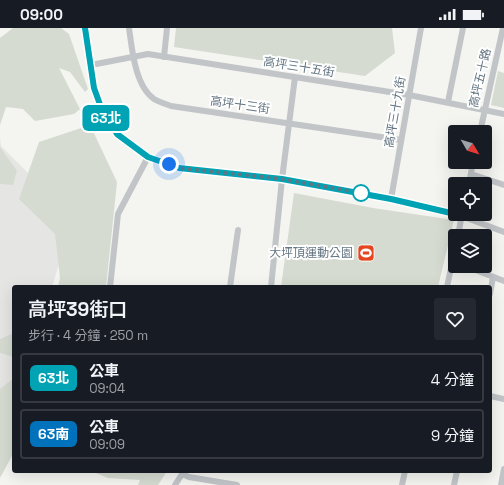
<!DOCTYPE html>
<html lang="zh-TW">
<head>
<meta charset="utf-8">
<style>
  body { margin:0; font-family:"Space Grotesk","Noto Sans TC",sans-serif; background:#242831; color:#f1f3f6; height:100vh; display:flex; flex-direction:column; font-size:15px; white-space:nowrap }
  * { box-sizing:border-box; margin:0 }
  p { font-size:13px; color:#9ea1a6 }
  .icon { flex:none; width:22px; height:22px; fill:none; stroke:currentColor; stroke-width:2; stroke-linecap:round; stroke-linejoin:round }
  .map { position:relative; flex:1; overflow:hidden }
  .sheet { position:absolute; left:12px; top:257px; width:480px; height:188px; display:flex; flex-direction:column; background:#171b24; border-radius:4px; box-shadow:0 4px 16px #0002 }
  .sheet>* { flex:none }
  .badge { padding:0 8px; border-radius:6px; font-size:14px; line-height:26px }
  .needle { width:26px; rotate:128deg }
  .fabs { position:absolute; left:448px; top:97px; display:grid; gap:8px }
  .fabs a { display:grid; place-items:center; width:44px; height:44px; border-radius:4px; background:#171b24; box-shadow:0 4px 16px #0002; font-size:20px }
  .you { position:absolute; width:20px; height:20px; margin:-10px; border:3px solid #fff; border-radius:50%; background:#1a73e8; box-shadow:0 0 0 6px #1a73e833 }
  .map>.badge { position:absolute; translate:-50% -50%; box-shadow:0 0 0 2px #fff }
  .round { display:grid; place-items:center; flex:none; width:42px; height:42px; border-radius:4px; background:#242831 }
  .overview { display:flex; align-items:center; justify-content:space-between; height:68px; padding:0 16px }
  h1 { font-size:19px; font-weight:600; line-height:30px }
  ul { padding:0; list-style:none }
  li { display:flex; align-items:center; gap:12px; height:50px; margin:0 8px 6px; padding:0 8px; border:2px solid #363941; border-radius:4px }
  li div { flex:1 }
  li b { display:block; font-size:15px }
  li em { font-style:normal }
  li .badge { min-width:44px; font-weight:700; text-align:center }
  .status { display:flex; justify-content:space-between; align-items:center; height:28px; padding:0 20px; background:#171b24; direction:ltr }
  .status svg { height:11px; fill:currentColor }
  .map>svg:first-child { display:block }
  .built { fill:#e5e6e4 }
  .green { fill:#d5dbd1 }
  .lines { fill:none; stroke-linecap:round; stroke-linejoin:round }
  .minor { stroke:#c1c5c8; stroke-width:6 }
  .line-casing { stroke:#fff; stroke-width:9 }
  .line { stroke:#00a3b4; stroke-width:6 }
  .walk { stroke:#637582; stroke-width:4; stroke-dasharray:0 7.2 }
  .stop-dot { fill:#fff; stroke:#00a3b4; stroke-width:2 }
  .labels { text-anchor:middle; stroke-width:4; stroke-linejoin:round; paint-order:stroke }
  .street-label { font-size:12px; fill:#637582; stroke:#fff }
  .poi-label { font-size:12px; fill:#637582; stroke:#fff; text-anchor:end }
</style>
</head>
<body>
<div class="status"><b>09:00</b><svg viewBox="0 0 49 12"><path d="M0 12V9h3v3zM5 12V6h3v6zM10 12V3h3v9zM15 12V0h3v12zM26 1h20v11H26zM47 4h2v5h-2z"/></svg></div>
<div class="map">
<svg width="504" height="457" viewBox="0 0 504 457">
  <rect width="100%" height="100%" fill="#f4f4f0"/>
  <path class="built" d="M0,111l1,7 72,72 -21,69h-38v92l-14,30z"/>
  <path class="green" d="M13,0h48l8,6 19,55 -3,3 -15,-20 -11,-4 21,41 -6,5 -39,7 -12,-12 -17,-2 -6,18v-87z
    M176,0h216l3,25 -30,23 -191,-29z
    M498,43l6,2v35l-13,-3z
    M90,97l27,57 -11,105h-48l2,-9 -5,-44 -36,-35 20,-57z
    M0,119l17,24 -4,14 -13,-1z
    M294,165l79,15 81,12 -16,67h-157z
    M14,305v24l-14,-4v-14z
    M14,350v74l-14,26v-89z
    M91,443h76l-9,14h-20l2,-5 -32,-2z"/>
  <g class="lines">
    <path class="minor" d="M85,0l9,60 8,22 15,24 31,23 31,11 103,11 109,20 64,15
      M129,0c3,21 6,58 25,71 5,3 12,5 17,7l230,34
      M164,29l3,-29
      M91,37l57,-11 261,41 95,19
      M448,74l15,-74
      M480,104l23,-104
      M471,146l33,11
      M469,156l4,-22
      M391,171l30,-171
      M456,186l48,18
      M458,208l4,-22
      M465,238l39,15
      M110,259l8,-73 30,-57
      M230,259l8,-57
      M271,259l11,-108 13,-102
      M447,259l8,-38
      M490,266l3,-17
      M490,368l14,3
      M182,446l7,3 48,8
      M175,457l9,-14
      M402,457l3,-14
      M454,457l3,-14
      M501,457l3,-16"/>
  </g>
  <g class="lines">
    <g class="line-casing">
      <path id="line" d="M85,0l9,60 8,22 15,24 31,23 31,11 103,11 109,20 64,15"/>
    </g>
    <use href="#line" class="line"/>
    <path class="walk" d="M169,136l10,4 103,11 79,14"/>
  </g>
  <defs>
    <g id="stadium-square" transform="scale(0.9)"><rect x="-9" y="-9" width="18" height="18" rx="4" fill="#e44720" stroke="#fff"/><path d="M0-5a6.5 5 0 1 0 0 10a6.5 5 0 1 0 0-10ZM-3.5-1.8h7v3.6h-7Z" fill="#fff"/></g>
  </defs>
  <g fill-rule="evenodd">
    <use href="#stadium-square" x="366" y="225"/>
  </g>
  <circle class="stop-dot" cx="361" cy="165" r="8"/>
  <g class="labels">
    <g class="street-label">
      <text transform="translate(299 39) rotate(9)" y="4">高坪三十五街</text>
      <text transform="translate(480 50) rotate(-77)" y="4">高坪五十路</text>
      <text transform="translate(240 77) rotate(8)" y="4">高坪十三街</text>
      <text transform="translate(395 84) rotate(-80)" y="4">高坪三十九街</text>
    </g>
    <g class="poi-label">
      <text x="353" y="229">大坪頂運動公園</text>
    </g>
  </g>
</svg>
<div class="fabs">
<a><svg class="needle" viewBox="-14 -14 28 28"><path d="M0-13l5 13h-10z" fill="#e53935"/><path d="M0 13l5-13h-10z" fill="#9ea1a6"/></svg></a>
<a><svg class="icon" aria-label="locate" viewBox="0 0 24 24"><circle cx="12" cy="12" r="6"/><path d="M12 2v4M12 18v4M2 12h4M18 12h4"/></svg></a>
<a><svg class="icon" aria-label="layers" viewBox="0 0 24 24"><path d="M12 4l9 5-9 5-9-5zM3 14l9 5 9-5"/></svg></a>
</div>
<div class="you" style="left:169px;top:136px"></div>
<b class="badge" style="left:106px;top:90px;background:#00a3b4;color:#fff">63北</b>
<section class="sheet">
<div class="overview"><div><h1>高坪39街口</h1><p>步行 · 4 分鐘 · 250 m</p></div><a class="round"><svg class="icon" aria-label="heart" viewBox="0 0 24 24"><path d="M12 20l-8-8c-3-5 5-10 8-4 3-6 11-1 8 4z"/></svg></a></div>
<ul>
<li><span class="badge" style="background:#00a3b4;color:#fff">63北</span><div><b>公車</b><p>09:04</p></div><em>4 分鐘</em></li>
<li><span class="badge" style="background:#0072bc;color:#fff">63南</span><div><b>公車</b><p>09:09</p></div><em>9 分鐘</em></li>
</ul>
</section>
</div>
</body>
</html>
